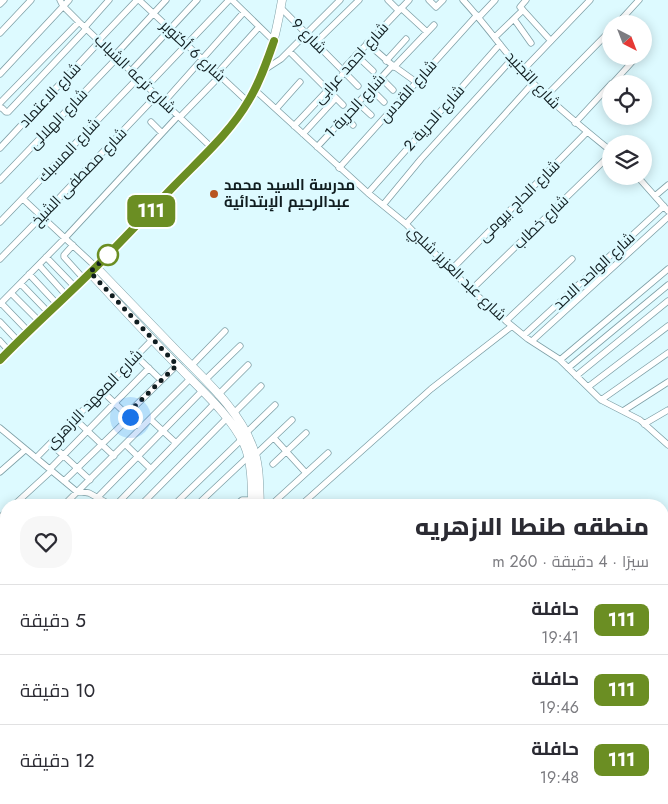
<!DOCTYPE html>
<html lang="ar">
<head>
<meta charset="utf-8">
<style>
  body { margin:0; font-family:Jost,Cairo,sans-serif; background:#f7f7f7; color:#2b2b33; direction:rtl; height:100vh; display:flex; flex-direction:column; font-size:19px; white-space:nowrap }
  * { box-sizing:border-box; margin:0 }
  p { font-size:16px; color:#7c7c81 }
  .icon { flex:none; width:28px; height:28px; fill:none; stroke:currentColor; stroke-width:2; stroke-linecap:round; stroke-linejoin:round }
  .map { position:relative; flex:1; overflow:hidden; direction:ltr }
  .sheet { position:absolute; left:0px; top:499px; width:669px; height:306px; display:flex; flex-direction:column; background:#fff; border-radius:20px 20px 0 0; box-shadow:0 2px 12px #0003; direction:rtl }
  .sheet>* { flex:none }
  .badge { padding:0 10px; border-radius:8px; font-size:18px; line-height:32px }
  .needle { width:32px; rotate:138deg }
  .tools { position:absolute; left:602px; top:15px; display:grid; gap:10px }
  .tools a { display:grid; place-items:center; width:50px; height:50px; border-radius:50%; background:#fff; box-shadow:0 2px 12px #0003; font-size:25px }
  .you { position:absolute; width:25px; height:25px; margin:-12px; border:4px solid #fff; border-radius:50%; background:#1a73e8; box-shadow:0 0 0 8px #1a73e833 }
  .map>.badge { position:absolute; translate:-50% -50%; box-shadow:0 0 0 2px #fff }
  .round { display:grid; place-items:center; flex:none; width:52px; height:52px; border-radius:20px; background:#f7f7f7 }
  .summary { display:flex; align-items:center; justify-content:space-between; height:85px; padding:0 20px }
  h1 { font-size:24px; font-weight:800; line-height:38px }
  ul { padding:0; list-style:none }
  li { display:flex; align-items:center; gap:15px; height:70px; padding:0 20px; border-top:1px solid #e1e1e2 }
  li div { flex:1 }
  li b { display:block; font-size:19px }
  li em { font-style:normal }
  li .badge { min-width:55px; font-weight:700; text-align:center }
  .map>svg:first-child { display:block }
  .lines { fill:none; stroke-linecap:round; stroke-linejoin:round }
  .street-casing { stroke:#7fa0a7; stroke-width:7 }
  .secondary-casing { stroke:#7fa0a7; stroke-width:9 }
  .street { stroke:#fff; stroke-width:5.5 }
  .secondary { stroke:#fff; stroke-width:8 }
  .rail-casing { stroke:#73888c; stroke-width:4 }
  .rail { stroke:#ddfaff; stroke-width:2; stroke-dasharray:5.5; stroke-linecap:butt }
  .line-casing { stroke:#fff; stroke-width:11 }
  .line { stroke:#6b8e23; stroke-width:8 }
  .walk { stroke:#101d20; stroke-width:5; stroke-dasharray:0 9 }
  .poi-dot { fill:#b85420; stroke:#ddfaff; stroke-width:2 }
  .stop-dot { fill:#fff; stroke:#6b8e23; stroke-width:2.5 }
  .labels { text-anchor:middle; stroke-width:5; stroke-linejoin:round; paint-order:stroke }
  .street-label { font-size:15px; fill:#101d20; stroke:#ddfaff }
  .poi-label { font-size:15px; font-weight:bold; fill:#101d20; stroke:#ddfaff; text-anchor:start }
</style>
</head>
<body>
<div class="map">
<svg width="668" height="804" viewBox="0 0 668 804">
  <rect width="100%" height="100%" fill="#ddfaff"/>
  <g class="lines">
    <g class="street-casing">
      <path id="street" d="M60,0l3,6 16,16 132,125
        M139,0l109,102
        M232,0l42,41
        M388,0l10,10
        M429,0l7,7 7,-7
        M463,0c25,27 45,57 70,83 24,25 51,46 78,68
        M0,4l4,-4
        M281,8l77,78
        M401,8l26,24
        M523,10l28,31
        M479,17l16,-17
        M514,19l17,24
        M617,24l22,-24
        M85,27l24,-27
        M0,33l31,-33
        M495,37l28,-27 -3,-3 6,-7
        M99,40l38,-40
        M315,43l44,-43
        M367,43l24,21 25,18
        M289,51l54,54
        M115,55l51,-55
        M356,55l17,16
        M386,61l20,-22
        M394,67l40,-42
        M264,70l17,-11 59,-59
        M131,71l66,-71
        M522,71l68,-71
        M0,74l69,-74
        M381,78l12,12
        M612,84l20,-22
        M147,86l82,-86
        M371,89l13,13
        M255,90l113,103 38,31 65,66 35,31 22,18 31,20 42,41 39,20 28,25
        M546,96l65,-66
        M164,102l80,-90
        M0,103l79,-81
        M358,103l13,12
        M0,108h2l4,4h2l78,-83
        M276,109l24,-27
        M180,117l35,-36 6,-12 38,-42
        M345,117l8,8
        M151,122l11,11
        M575,123l36,-39
        M294,126l49,-52 3,-8 63,-66
        M303,134l33,-36
        M317,147l75,-81
        M0,148l100,-107
        M339,168l138,-153
        M637,176l31,35
        M0,180l117,-122
        M368,193l132,-149
        M655,196l13,-11
        M23,199l73,68
        M383,205l38,-46 91,-100
        M0,222l138,-144
        M406,224l127,-141
        M73,245l-9,10v2l20,22
        M46,257l29,30
        M0,259l42,-43 115,-121
        M39,265l27,30
        M451,270l136,-138
        M29,274l28,30
        M21,284l27,28
        M471,290l140,-136
        M11,293l28,28
        M1,303l27,28
        M0,304l65,-66 113,-122
        M506,321l66,-62
        M0,322l18,19
        M524,335l140,-129
        M0,341l9,10
        M532,341l136,-124
        M136,356l25,24
        M560,360l108,-91
        M191,366l34,-35
        M568,368l100,-83
        M576,376l92,-75
        M205,380l35,-34
        M588,387l80,-61
        M102,391l39,37
        M218,395l30,-30
        M601,400l67,-47
        M623,411l45,-29
        M234,413l27,-27
        M127,414l50,-49
        M75,419l39,37
        M150,419l26,24
        M644,424l24,-14
        M0,428l76,63 13,2 22,12
        M246,433l29,-28
        M274,438l32,35
        M51,444l39,36
        M125,444l26,25
        M255,455l37,-35
        M36,458l116,-118
        M273,464l33,-31
        M50,469l99,-101
        M0,472l25,-22
        M64,481l66,-64
        M97,498l105,-107
        M14,505l37,-34
        M64,505l126,-126
        M116,505l98,-101
        M141,505l85,-86
        M174,505l67,-65
        M197,505l51,-48
        M236,505l6,-5h10
        M271,505l57,-52
        M301,505l130,-116 81,-63
        M0,518l6,-6
        M0,520l6,7
        M0,566l6,-6
        M662,585l6,-11
        M0,586l6,8
        M0,635l6,8
        M0,667l6,8
        M0,688l6,7
        M503,799l2,5
        M431,804l8,-5
        M451,804l8,-5
        M488,804l8,-5
        M551,804l9,-5
        M593,804l10,-5"/>
    </g>
    <g class="secondary-casing">
      <path id="secondary" d="M96,267c27,28 53,55 80,83 27,28 64,60 77,98 7,17 6,39 7,57
        M90,273c30,32 59,64 90,95 22,23 50,47 64,76 8,17 8,43 8,61
        M0,360c31,-32 64,-61 95,-92 27,-26 53,-55 79,-82 26,-27 56,-54 75,-86 19,-30 27,-65 33,-100
        M662,636l6,-1
        M0,701l6,1
        M662,752l6,-1
        M662,762l6,-3
        M275,799l2,5
        M292,799l9,5
        M305,799l12,5
        M324,799h21
        M365,804l16,-5
        M608,804l5,-5"/>
    </g>
    <use href="#street" class="street"/>
    <use href="#secondary" class="secondary"/>
    <g class="rail-casing">
      <path id="rail" d="M662,664l6,-1
        M0,767h6
        M0,785h6
        M52,804l17,-5"/>
    </g>
    <use href="#rail" class="rail"/>
  </g>
  <g class="lines">
    <g class="line-casing">
      <path id="line" d="M0,360c31,-32 64,-61 95,-92 27,-27 53,-55 79,-82 26,-27 56,-53 75,-86 11,-18 18,-39 25,-59"/>
    </g>
    <use href="#line" class="line"/>
    <path class="walk" d="M108,255l2,-2 -20,19 87,93 -50,49 3,3"/>
  </g>
  <circle class="poi-dot" cx="214" cy="194" r="5"/>
  <circle class="stop-dot" cx="108" cy="255" r="10"/>
  <g class="labels">
    <g class="street-label">
      <text transform="translate(309 36) rotate(45)" y="5">شارع 9</text>
      <text transform="translate(193 51) rotate(43)" y="5">شارع 6 أكتوبر</text>
      <text transform="translate(351 63) rotate(-48)" y="5">شارع احمد عرابى</text>
      <text transform="translate(135 74) rotate(44)" y="5">شارع ترعه الشباب</text>
      <text transform="translate(533 80) rotate(47)" y="5">شارع التجنيد</text>
      <text transform="translate(408 91) rotate(-48)" y="5">شارع القدس</text>
      <text transform="translate(50 95) rotate(-47)" y="5">شارع الاعتماد</text>
      <text transform="translate(355 106) rotate(-47)" y="5">شارع الحرية 1</text>
      <text transform="translate(434 118) rotate(-48)" y="5">شارع الحرية 2</text>
      <text transform="translate(58 119) rotate(-46)" y="5">شارع الهلالى</text>
      <text transform="translate(69 150) rotate(-46)" y="5">شارع المسبك</text>
      <text transform="translate(79 177) rotate(-46)" y="5">شارع مصطفى الشيخ</text>
      <text transform="translate(519 201) rotate(-45)" y="5">شارع الحاج بيومى</text>
      <text transform="translate(541 222) rotate(-44)" y="5">شارع خطاب</text>
      <text transform="translate(594 271) rotate(-43)" y="5">شارع الواحد الاحد</text>
      <text transform="translate(457 273) rotate(44)" y="5">شارع عبد العزيز شلبي</text>
      <text transform="translate(94 399) rotate(-46)" y="5">شارع المعهد الازهرى</text>
    </g>
    <g class="poi-label">
      <text x="224" y="190">مدرسة السيد محمد<tspan x="224" dy="17">عبدالرحيم الإبتدائية</tspan></text>
    </g>
  </g>
</svg>
<div class="tools">
<a><svg class="needle" viewBox="-14 -14 28 28"><path d="M0-13l5 13h-10z" fill="#e53935"/><path d="M0 13l5-13h-10z" fill="#7c7c81"/></svg></a>
<a><svg class="icon" aria-label="locate" viewBox="0 0 24 24"><circle cx="12" cy="12" r="6"/><path d="M12 2v4M12 18v4M2 12h4M18 12h4"/></svg></a>
<a><svg class="icon" aria-label="layers" viewBox="0 0 24 24"><path d="M12 4l9 5-9 5-9-5zM3 14l9 5 9-5"/></svg></a>
</div>
<div class="you" style="left:130px;top:417px"></div>
<b class="badge" style="left:151px;top:211px;background:#6b8e23;color:#fff">111</b>
<section class="sheet">
<div class="summary"><div><h1>منطقه طنطا الازهريه</h1><p>سيرًا · 4 دقيقة · 260 m</p></div><a class="round"><svg class="icon" aria-label="heart" viewBox="0 0 24 24"><path d="M12 20l-8-8c-3-5 5-10 8-4 3-6 11-1 8 4z"/></svg></a></div>
<ul>
<li><span class="badge" style="background:#6b8e23;color:#fff">111</span><div><b>حافلة</b><p>19:41</p></div><em>5 دقيقة</em></li>
<li><span class="badge" style="background:#6b8e23;color:#fff">111</span><div><b>حافلة</b><p>19:46</p></div><em>10 دقيقة</em></li>
<li><span class="badge" style="background:#6b8e23;color:#fff">111</span><div><b>حافلة</b><p>19:48</p></div><em>12 دقيقة</em></li>
</ul>
</section>
</div>
</body>
</html>
